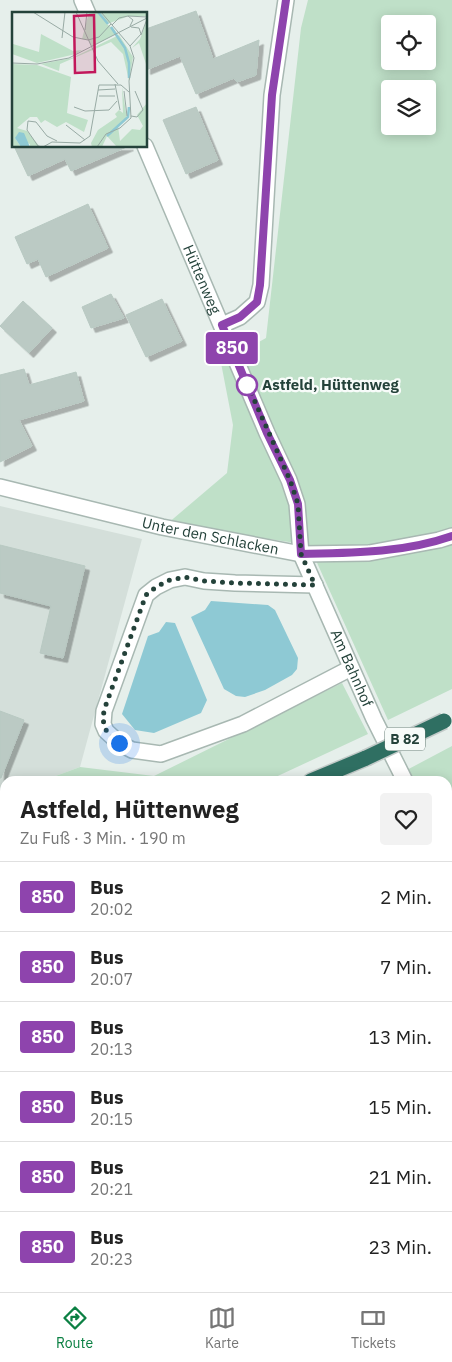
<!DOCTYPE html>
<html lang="de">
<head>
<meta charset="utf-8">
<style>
  body { margin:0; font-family:"IBM Plex Sans",sans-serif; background:#f2f2f2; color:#222; height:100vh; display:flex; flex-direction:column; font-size:19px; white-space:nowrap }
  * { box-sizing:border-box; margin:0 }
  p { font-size:16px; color:#767676 }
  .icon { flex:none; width:28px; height:28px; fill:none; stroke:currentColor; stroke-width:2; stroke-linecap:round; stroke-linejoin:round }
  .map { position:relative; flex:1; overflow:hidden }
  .side { position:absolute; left:0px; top:776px; width:452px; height:516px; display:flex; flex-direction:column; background:#fff; border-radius:15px 15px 0 0; box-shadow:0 2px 12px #0003 }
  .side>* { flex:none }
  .badge { padding:0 10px; border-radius:4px; font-size:18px; line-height:32px }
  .tools { position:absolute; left:381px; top:15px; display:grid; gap:10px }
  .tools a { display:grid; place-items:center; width:55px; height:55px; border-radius:5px; background:#fff; box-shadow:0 2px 12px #0003; font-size:25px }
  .you { position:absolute; width:25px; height:25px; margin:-12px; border:4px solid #fff; border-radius:50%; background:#1a73e8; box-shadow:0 0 0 8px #1a73e833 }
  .map>.badge { position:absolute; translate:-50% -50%; box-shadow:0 0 0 2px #fff }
  .round { display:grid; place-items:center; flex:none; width:52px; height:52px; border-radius:5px; background:#f2f2f2 }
  .overview { display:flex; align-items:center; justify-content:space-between; height:85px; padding:0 20px }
  h1 { font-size:24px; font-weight:700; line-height:38px }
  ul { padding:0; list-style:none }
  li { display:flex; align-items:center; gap:15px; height:70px; padding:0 20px; border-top:1px solid #e0e0e0 }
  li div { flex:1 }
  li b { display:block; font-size:19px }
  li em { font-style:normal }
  li .badge { min-width:55px; font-weight:700; text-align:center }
  .dock { display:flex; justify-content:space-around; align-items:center; height:70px; border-top:1px solid #e0e0e0; background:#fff; font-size:14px; color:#767676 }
  .dock a { display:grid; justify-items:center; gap:2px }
  .dock .selected { color:#0b8043 }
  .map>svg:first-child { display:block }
  .built { fill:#d4dfda }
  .green { fill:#bfe0c8; fill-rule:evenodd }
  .water { fill:#8ec9d4 }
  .building { fill:#bbcac4; stroke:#b8c9c2; filter:url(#shadow) }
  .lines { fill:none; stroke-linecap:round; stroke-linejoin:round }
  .minor-casing { stroke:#a8b8b2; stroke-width:18 }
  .highway-casing { stroke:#c2cac8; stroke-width:18 }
  .minor { stroke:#fff; stroke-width:15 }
  .highway { stroke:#2f6f62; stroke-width:15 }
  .highway-bridge-casing { stroke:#c2cac8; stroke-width:18; stroke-linecap:butt }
  .highway-bridge { stroke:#2f6f62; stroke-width:15 }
  .line-casing { stroke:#fff; stroke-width:11 }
  .line { stroke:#8e44ad; stroke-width:8 }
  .walk { stroke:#24423a; stroke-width:5; stroke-dasharray:0 9 }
  .stop-dot { fill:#fff; stroke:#8e44ad; stroke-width:2.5 }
  .labels { text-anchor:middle; stroke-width:4.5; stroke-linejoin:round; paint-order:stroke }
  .shield { fill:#f7fbf9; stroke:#637a73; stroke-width:1 }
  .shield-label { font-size:14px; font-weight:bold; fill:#24423a }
  .street-label { font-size:15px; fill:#24423a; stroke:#f7fbf9 }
  .stop-label { font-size:15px; font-weight:bold; fill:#24423a; stroke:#f7fbf9; text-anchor:start }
  .inset-river { fill:none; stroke:#8ec9d4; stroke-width:2.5 }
  .inset-road { fill:none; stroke:#98aaa4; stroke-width:1 }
  .view { fill:#c2185b; fill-opacity:0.15; stroke:#c2185b; stroke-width:2.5 }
  .inset-edge { fill:none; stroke:#24423a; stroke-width:2.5 }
</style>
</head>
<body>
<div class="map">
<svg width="452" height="1292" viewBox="0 0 452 1292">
  <defs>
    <filter id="shadow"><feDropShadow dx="4.5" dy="4.5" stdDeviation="0" flood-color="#0004"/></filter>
  </defs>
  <rect width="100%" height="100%" fill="#e6efeb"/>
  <path class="built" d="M0,506l142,33 -62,228 -38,14h-37v13l-5,2z
    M452,790v502h-452v-314l5,-1v311h443v-496z"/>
  <path class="green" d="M308,0h144v689l-64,31 -79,-175 -142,-21 60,-51 6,-48 -12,-62 45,-25 35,-310zM390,24h38v37h-38zM390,89h38v37h-38z
    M342,683l26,51 -101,47h-225l38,-14 74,9z
    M452,746v44l-4,2v-11h-62z
    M5,794v90l-5,2v-90z
    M5,940v37l-5,1v-36z"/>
  <path class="water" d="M211,601l57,4 7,5 23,48 -1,11 -5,6 -27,15 -20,7 -9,-1 -12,-7 -33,-72 14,-7z
    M166,622l9,1 32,77 -6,13 -47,20 -19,-3 -13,-16 26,-78 11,-4z"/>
  <path class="building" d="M196,11l17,48 46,-19 -3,35 -19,7 -3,-4 -38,16 -16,-38 -34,14v-41z
    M196,107l22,53 -32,14 -23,-54z
    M14,146h115l-58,25 -6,-12 -37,17z
    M88,204l20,44 -62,29 -8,-18 -11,5 -12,-27z
    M111,294l13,24 -33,10 -9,-21z
    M162,299l20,42 -36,16 -20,-42z
    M23,301l29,27 -23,25 -29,-27z
    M24,369l5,16 47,-13 8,29 -65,19 13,26 -32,16v-87z
    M0,545l85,21 -22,92 -23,-5 11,-47 -51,-13z
    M0,711l24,9 -23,58h-1z"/>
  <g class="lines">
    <g class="minor-casing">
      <g id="minor">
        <path d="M82,0l6,14"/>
        <path id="s1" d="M145,146l122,287 22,47 8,24 4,50 73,165 31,62"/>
        <path d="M222,325l18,-8 17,-15 4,-17 11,-190 14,-95"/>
        <path id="s2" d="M0,487l162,40 139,27 68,-1 70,-13 13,-4"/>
        <path d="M315,585l-80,-2 -31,-2 -19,-4 -15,3 -14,7 -10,8 -42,116 -1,13 3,7 13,12 13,7 29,4 82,-30 108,-56"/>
        <path d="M448,867l4,9"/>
      </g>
    </g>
    <g class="highway-casing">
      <path id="highway" d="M311,781l55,-23
        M0,908l5,-2"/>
    </g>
    <use href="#minor" class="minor"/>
    <use href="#highway" class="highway"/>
    <g class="highway-bridge-casing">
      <path id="highway-bridge" d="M366,758l78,-37"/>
    </g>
    <use href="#highway-bridge" class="highway-bridge"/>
  </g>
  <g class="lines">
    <g class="line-casing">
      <path id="line" d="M286,0l-14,95 -12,190 -3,17 -17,15 -18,8 45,108 23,47 8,24 3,50c50,-1 103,-1 151,-18"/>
    </g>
    <use href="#line" class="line"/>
    <path class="walk" d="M119,743c-14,-13 -17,-13 -15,-33l42,-115 10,-8 14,-7 15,-3 19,4 31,2 80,2 -14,-31 -3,-50 -8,-24 -46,-103 3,8"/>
  </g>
  <circle class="stop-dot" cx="247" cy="385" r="10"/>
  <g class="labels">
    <rect class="shield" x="385" y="727.5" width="40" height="23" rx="4"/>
    <g class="shield-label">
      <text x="405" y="744">B 82</text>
    </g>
    <g class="street-label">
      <text dy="5" stroke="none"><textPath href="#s1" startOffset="145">Hüttenweg</textPath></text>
      <text dy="5" stroke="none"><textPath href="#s2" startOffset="216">Unter den Schlacken</textPath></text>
      <text dy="5" stroke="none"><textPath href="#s1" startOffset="564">Am Bahnhof</textPath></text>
    </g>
    <g class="stop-label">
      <text x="262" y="390">Astfeld, Hüttenweg</text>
    </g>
  </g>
  <g transform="translate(12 12)">
    <rect width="135" height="135" fill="#e6efeb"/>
    <path d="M77,0h58v4h-18l-22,8 10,9 -25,14 -4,-7 -6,-1zM135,8v47l-8,-24 -7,5 8,-9zM29,22l32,17 9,-1 -6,4 -39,9 -25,-9 1,-10 26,8zM107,23l14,22 -4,24 -6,-27 -12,-12 -51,22 -1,7 -18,-7 31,-6zM0,52l25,1 34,12 -4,36 21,7 -4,12 -18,-10 -9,5 -12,-7 -4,3 -4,-6h-7l-13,11 10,3 13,16h-10v-3l-15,-6 6,9h-9zM110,75l5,32 -9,7 2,15 12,-12 8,1 3,-4 -6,-11 10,-12v44h-30l-10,-11 -5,11h-10l-1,-4 7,-13 19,-13 -2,-3 4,-4 4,3z" fill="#bfe0c8"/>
    <path d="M7,120l5,1 6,14h-9l-6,-9z" fill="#8ec9d4"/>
    <path class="inset-river" d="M86,0l10,12M99,15l14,21 4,15v15M95,124l21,-19 1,-10"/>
    <path class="inset-road" d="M21,0l40,25 15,3 11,-3 12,-13M64,0l22,49 20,23M116,4l19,1M100,13l7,-7 9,-2 5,4 -3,6M73,18l2,-18M129,23l6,-16M50,26l3,-26M118,34l11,-12 -2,-6 -8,-1M0,51l25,1 32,-6 78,-40M103,72l5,26M86,78l17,-1M112,79l3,25M87,84h16M62,95l11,4 24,-1 8,-9M119,104l6,1 6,-7 -8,-19M54,113l19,15M31,135l9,-5 28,1 10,-7 9,-51h22l8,7M31,135l-5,-1 -11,-16 1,-9 8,1 11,14 10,5M85,135l9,-13 14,-6 11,-10 -2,-37 5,-23 -4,-12 -29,-34"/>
    <path class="view" d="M82,3l1,57 -20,1 -1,-57z"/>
    <rect width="135" height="135" class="inset-edge"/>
  </g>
</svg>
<div class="tools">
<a><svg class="icon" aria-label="locate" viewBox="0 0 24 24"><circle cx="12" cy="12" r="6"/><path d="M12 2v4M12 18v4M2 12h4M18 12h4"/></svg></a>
<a><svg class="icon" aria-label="layers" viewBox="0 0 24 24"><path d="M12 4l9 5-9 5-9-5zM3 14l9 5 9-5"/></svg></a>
</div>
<div class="you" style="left:119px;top:743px"></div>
<b class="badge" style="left:232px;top:348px;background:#8e44ad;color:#fff">850</b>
<section class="side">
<div class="overview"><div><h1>Astfeld, Hüttenweg</h1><p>Zu Fuß · 3 Min. · 190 m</p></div><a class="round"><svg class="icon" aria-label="heart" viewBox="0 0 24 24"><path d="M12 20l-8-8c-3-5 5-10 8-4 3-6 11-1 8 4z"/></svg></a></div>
<ul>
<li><span class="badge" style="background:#8e44ad;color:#fff">850</span><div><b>Bus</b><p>20:02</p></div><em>2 Min.</em></li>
<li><span class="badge" style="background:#8e44ad;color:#fff">850</span><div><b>Bus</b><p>20:07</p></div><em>7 Min.</em></li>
<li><span class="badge" style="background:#8e44ad;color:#fff">850</span><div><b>Bus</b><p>20:13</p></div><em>13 Min.</em></li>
<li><span class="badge" style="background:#8e44ad;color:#fff">850</span><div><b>Bus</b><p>20:15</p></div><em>15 Min.</em></li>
<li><span class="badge" style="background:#8e44ad;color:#fff">850</span><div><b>Bus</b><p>20:21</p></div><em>21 Min.</em></li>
<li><span class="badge" style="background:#8e44ad;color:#fff">850</span><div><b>Bus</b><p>20:23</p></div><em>23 Min.</em></li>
</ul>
</section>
</div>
<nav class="dock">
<a class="selected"><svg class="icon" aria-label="directions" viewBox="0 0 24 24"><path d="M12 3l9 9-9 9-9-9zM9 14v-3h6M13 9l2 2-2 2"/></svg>Route</a>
<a><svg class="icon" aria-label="map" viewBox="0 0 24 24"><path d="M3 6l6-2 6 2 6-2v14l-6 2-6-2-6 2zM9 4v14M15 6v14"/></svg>Karte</a>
<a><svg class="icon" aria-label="tickets" viewBox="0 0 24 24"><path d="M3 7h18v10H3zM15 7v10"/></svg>Tickets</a>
</nav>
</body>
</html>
